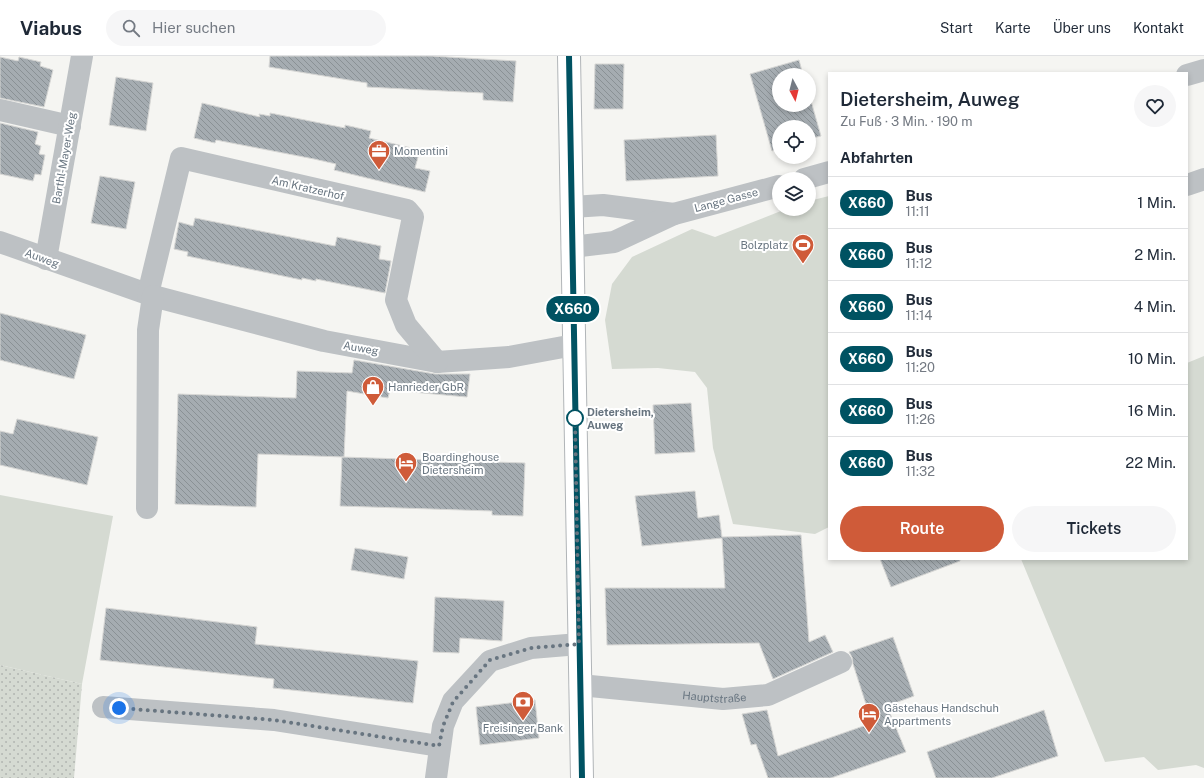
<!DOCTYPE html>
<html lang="de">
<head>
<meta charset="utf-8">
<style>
  body { margin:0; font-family:"Public Sans",sans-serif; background:#f6f6f7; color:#1f2937; height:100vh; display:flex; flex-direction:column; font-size:15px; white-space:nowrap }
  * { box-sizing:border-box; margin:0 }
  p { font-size:13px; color:#747a83 }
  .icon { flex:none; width:22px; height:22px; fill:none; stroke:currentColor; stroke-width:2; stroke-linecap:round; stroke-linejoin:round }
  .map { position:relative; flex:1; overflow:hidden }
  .panel { position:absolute; left:828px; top:16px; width:360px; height:488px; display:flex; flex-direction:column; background:#fff; border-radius:0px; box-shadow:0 2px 6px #0003 }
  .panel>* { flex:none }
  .badge { padding:0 8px; border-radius:13px; font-size:14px; line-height:26px }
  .needle { width:26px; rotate:173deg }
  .controls { position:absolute; left:772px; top:12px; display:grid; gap:8px }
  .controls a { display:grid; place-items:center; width:44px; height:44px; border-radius:50%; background:#fff; box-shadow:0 2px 6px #0003; font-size:20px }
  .you { position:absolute; width:20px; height:20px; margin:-10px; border:3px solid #fff; border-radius:50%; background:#1a73e8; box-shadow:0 0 0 6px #1a73e833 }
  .map>.badge { position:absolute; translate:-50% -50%; box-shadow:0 0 0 2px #fff }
  h2 { padding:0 12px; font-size:15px; line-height:36px }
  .round { display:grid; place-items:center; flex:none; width:42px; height:42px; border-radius:21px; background:#f6f6f7 }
  .summary { display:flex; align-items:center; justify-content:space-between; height:68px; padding:0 12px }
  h1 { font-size:19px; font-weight:600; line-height:30px }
  .primary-button { display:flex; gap:8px; margin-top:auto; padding:8px 12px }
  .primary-button a { flex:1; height:46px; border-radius:24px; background:#cf5b39; color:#fff; font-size:16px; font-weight:600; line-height:46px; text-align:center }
  .primary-button a+a { background:#f6f6f7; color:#1f2937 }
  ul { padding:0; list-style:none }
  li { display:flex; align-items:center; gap:12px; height:52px; padding:0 12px; border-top:1px solid #e0e1e3 }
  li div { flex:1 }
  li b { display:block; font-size:15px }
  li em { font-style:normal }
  li .badge { min-width:44px; font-weight:700; text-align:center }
  header { display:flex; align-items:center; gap:24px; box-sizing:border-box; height:56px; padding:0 20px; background:#fff; border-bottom:1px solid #e0e1e3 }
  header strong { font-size:19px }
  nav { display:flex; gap:22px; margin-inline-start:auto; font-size:14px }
  .search { width:280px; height:36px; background:#f6f6f7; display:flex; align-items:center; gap:10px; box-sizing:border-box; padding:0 14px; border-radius:22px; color:#747a83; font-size:15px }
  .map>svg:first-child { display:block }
  .green { fill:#d5dad2 }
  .garden { fill:url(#garden-dots) }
  .building { fill:url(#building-back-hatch); stroke:#d7d7d5 }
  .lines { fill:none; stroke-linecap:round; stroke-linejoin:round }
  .major-casing { stroke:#b1b5b8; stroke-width:24 }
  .minor { stroke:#bdc1c4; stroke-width:22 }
  .major { stroke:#fff; stroke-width:22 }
  .line-casing { stroke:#fff; stroke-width:9 }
  .line { stroke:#005262; stroke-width:6 }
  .walk { stroke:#687580; stroke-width:4; stroke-dasharray:0 7.2 }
  .stop-dot { fill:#fff; stroke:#005262; stroke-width:2 }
  .labels { text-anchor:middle; stroke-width:4; stroke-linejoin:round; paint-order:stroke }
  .poi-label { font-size:11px; fill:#687580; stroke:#fff; text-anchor:start }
  .street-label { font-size:11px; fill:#687580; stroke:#fff }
  .stop-label { font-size:11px; font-weight:bold; fill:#687580; stroke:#fff; text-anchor:start }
</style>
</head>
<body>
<header>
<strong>Viabus</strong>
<div class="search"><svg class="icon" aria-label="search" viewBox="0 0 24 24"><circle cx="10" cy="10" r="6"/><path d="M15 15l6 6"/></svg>Hier suchen</div>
<nav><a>Start</a><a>Karte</a><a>Über uns</a><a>Kontakt</a></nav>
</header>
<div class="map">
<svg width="1204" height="722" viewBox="0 0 1204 722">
  <defs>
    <pattern id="garden-dots" width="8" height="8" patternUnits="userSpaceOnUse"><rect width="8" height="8" fill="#d5dad2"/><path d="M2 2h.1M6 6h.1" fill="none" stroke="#b1b5b0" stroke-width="1.8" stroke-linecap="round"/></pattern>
    <pattern id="building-back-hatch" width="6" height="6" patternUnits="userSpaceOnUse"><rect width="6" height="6" fill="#a5acb1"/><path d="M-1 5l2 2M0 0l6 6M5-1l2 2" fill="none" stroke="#8a9195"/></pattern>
  </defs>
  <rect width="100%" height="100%" fill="#f5f5f2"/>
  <path class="green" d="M829,140v331l-14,7 -82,-10 -20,-76 -6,-60 -12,-16 -37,-4 -46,1 -7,-49 7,-36 20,-27 60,-28 23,8 71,-28h23v-8z
    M1204,300v412l-8,-3 -38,5 -14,-13 -39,5 -84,-203h166v-196z
    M0,439l113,21 -31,168 -82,-19z"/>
  <path class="garden" d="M0,609l82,19 -8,94h-74z"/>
  <path class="building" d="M270,0h161l85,5 -3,41 -30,-2v-7l-116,-6v-4l-98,-16z
    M0,1l18,4 1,-4 22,5 -1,4 13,4 -9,37 -44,-9z
    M799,4l4,15h-24v30h30v-11l12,42 -12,3v-12h-30v21l-7,3 -22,-77z
    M595,8h29l-1,45h-29z
    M116,21l37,6 -7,48 -37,-6z
    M202,47l58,14 -1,-3 11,2v-3l75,15v-3l26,6 -2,7 51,12 -5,18 15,3 -5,21 -91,-22 2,-6 -22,-5 -98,-19 -1,3 -21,-5z
    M0,67l38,9 -3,12 6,2 -2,8 6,1 -4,20 -6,-1 -2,7 -33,-7z
    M716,79l2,41 -92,5 -2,-41z
    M100,120l35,6 -9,47 -35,-6z
    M195,162l140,28 2,-9 44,9 -2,13 12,2 -6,32 -69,-14v2l-14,-3v2l-115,-24 1,-4 -14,-3 5,-27 14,4z
    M0,257l86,22 -12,44 -74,-19z
    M354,304l81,14h35l-3,23 -77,-7 -2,8 -41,-7 -3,66 -86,-3 -2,53 -81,-3 3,-110 118,4 1,-27 55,2z
    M691,347l4,49 -40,2 -2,-49z
    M17,363l81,18 -11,48 -87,-20v-34l13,3z
    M342,401l183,6 -2,53 -31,-1v-4l-152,-5z
    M695,435l3,27 21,-3 3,22 79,-2 8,107 16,-7 8,17 -60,27 -14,-36 -152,2 -2,-57h120l-3,-50 -80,8 -7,-50z
    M355,492l53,9 -4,22 -53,-9z
    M880,503h80v2l-69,26z
    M435,541l69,4 -2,40 -42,-3 -1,15 -26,-1z
    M106,552l151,19 -2,17 163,17 -5,42 -140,-15 1,-9 -174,-19z
    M893,581l21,59 -27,10 19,46 -75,26h-63l-12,-34 -5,1 -9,-31 25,-4 11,46 94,-33 -19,-59 -1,-7 -3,-5z
    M535,644l4,38 -59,7 -4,-38z
    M1044,654l14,46 -66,22h-56l-9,-26z"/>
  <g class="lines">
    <g class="major-casing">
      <path id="major" d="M569,0l13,722"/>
    </g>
    <g class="minor">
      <path d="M1187,19l17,-5"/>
      <path d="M0,54l70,16"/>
      <path d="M804,123l25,-7"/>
      <path d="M1187,129l17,-6"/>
      <path d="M572,151l31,-2 71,9"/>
      <path d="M0,186l153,54 171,45 113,21 72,-5 65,-12"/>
      <path d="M572,191l42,-5 60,-28 105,-28"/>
      <path d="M46,203l36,-203"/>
      <path d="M148,238l33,-136 226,52 6,7 -17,83 10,25 31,37"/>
      <path d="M147,452l1,-178 5,-34"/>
      <path id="s1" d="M580,629l143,14 45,-4 73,-33"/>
      <path d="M103,651l171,13 165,26"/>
      <path d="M436,722l7,-52 10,-25 37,-40 41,-13 48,-4"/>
    </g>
    <use href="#major" class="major"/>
  </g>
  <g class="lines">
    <g class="line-casing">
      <path id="line" d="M569,0l13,722"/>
    </g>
    <use href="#line" class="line"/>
    <path class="walk" d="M119,652l155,12 165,26 4,-20 10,-24 37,-42 41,-12 48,-4 -4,-226"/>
  </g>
  <defs>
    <g id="office-pin" transform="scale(1.15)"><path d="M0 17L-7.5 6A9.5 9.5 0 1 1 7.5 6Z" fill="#cf5b39" stroke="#fff"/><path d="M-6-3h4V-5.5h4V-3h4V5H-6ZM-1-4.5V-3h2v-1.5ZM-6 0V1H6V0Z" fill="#fff"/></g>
    <g id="stadium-pin" transform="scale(1.15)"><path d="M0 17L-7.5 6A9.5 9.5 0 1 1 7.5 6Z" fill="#cf5b39" stroke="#fff"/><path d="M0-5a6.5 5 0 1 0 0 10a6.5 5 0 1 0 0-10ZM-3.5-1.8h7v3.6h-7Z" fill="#fff"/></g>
    <g id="shop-pin" transform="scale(1.15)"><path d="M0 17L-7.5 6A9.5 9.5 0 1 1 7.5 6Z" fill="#cf5b39" stroke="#fff"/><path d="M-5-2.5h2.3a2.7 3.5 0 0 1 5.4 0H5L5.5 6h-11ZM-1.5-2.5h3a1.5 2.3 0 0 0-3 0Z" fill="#fff"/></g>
    <g id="hotel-pin" transform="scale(1.15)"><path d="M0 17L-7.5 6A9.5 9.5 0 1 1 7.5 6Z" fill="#cf5b39" stroke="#fff"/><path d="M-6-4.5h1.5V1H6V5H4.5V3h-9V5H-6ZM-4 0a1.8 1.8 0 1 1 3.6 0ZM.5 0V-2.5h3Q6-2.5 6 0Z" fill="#fff"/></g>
    <g id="bank-pin" transform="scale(1.15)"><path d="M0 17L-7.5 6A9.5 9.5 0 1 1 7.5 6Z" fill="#cf5b39" stroke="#fff"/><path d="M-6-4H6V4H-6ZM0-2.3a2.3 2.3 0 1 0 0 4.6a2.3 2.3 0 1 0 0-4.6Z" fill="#fff"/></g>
  </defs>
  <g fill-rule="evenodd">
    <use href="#office-pin" x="379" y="95"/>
    <use href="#stadium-pin" x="803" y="189"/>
    <use href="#shop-pin" x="373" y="331"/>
    <use href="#hotel-pin" x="406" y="407"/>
    <use href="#bank-pin" x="523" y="646"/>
    <use href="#hotel-pin" x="869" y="658"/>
  </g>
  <circle class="stop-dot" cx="575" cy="362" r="8"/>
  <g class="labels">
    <g class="poi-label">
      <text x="394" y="99">Momentini</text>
      <text x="788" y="193" text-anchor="end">Bolzplatz</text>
      <text x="388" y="335">Hanrieder GbR</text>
      <text x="422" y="405">Boardinghouse<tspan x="422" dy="13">Dietersheim</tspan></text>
      <text x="884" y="656">Gästehaus Handschuh<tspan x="884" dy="13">Appartments</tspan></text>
      <text x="523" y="676" text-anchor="middle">Freisinger Bank</text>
    </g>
    <g class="street-label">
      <text transform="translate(64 102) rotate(-80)" y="4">Barthl-Mayer-Weg</text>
      <text transform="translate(308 132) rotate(13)" y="4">Am Kratzerhof</text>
      <text transform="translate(726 144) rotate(-15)" y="4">Lange Gasse</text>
      <text transform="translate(42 202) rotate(20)" y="4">Auweg</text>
      <text transform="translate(361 292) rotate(10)" y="4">Auweg</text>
      <text dy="4" stroke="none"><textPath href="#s1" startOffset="135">Hauptstraße</textPath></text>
    </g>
    <g class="stop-label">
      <text x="587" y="360">Dietersheim,<tspan x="587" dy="13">Auweg</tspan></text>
    </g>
  </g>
</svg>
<div class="controls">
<a><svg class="needle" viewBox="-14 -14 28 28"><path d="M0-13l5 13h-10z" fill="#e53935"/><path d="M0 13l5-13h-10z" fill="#747a83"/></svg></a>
<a><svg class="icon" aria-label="locate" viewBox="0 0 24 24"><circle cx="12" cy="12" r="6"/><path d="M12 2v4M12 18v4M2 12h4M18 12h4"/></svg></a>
<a><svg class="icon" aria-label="layers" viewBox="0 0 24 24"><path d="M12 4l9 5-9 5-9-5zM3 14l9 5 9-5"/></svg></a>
</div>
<div class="you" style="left:119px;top:652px"></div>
<b class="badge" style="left:573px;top:253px;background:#005262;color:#fff">X660</b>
<section class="panel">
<div class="summary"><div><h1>Dietersheim, Auweg</h1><p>Zu Fuß · 3 Min. · 190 m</p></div><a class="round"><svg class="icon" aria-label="heart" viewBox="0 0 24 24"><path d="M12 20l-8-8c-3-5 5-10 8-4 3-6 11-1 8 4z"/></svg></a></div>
<h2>Abfahrten</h2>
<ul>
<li><span class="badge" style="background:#005262;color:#fff">X660</span><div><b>Bus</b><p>11:11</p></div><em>1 Min.</em></li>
<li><span class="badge" style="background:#005262;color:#fff">X660</span><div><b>Bus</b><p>11:12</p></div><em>2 Min.</em></li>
<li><span class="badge" style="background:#005262;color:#fff">X660</span><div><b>Bus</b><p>11:14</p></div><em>4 Min.</em></li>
<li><span class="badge" style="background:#005262;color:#fff">X660</span><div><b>Bus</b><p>11:20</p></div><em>10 Min.</em></li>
<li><span class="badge" style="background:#005262;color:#fff">X660</span><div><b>Bus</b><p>11:26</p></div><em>16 Min.</em></li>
<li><span class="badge" style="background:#005262;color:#fff">X660</span><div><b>Bus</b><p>11:32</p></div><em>22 Min.</em></li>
</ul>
<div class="primary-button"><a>Route</a><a>Tickets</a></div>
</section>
</div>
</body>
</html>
